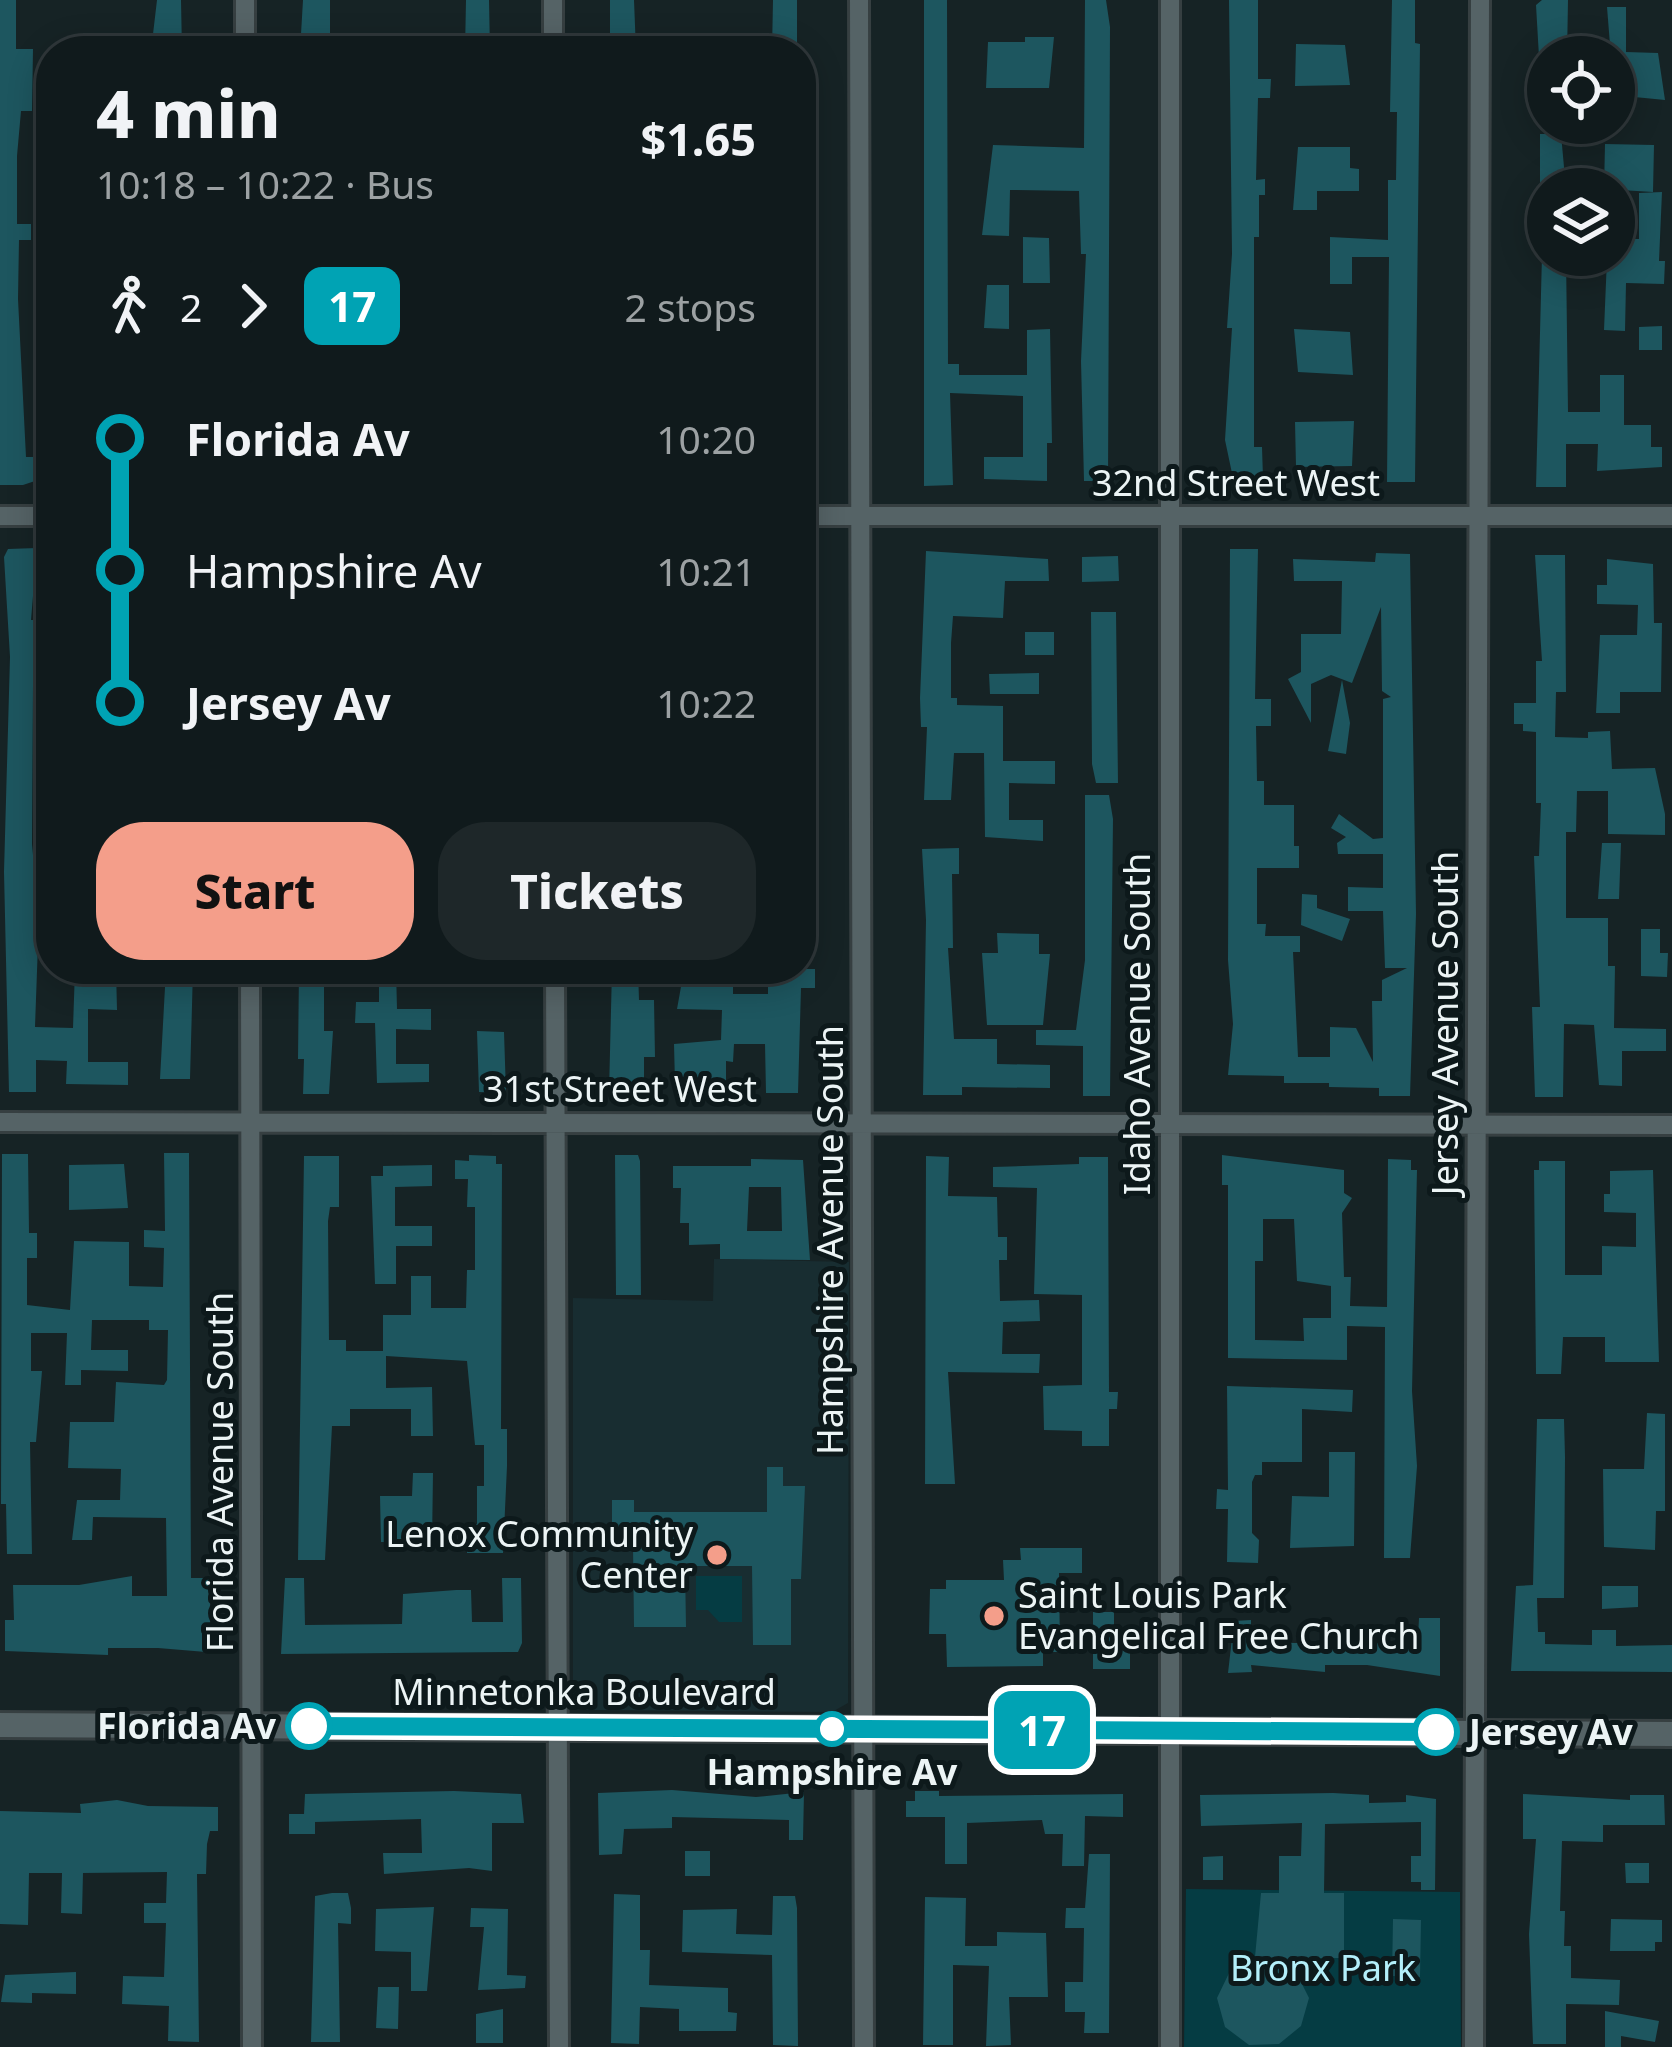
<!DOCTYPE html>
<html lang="en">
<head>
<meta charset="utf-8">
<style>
  body { margin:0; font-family:"Noto Sans",sans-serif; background:#1e2729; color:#f1f3f6; height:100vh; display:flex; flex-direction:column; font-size:45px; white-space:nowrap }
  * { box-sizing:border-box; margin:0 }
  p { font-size:39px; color:#9ca1a3 }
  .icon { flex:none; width:66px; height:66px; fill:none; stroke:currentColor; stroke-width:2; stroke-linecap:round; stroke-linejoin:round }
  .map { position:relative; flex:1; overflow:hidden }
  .panel { position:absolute; left:36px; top:36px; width:780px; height:948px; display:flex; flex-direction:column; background:#101a1c; border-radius:48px; box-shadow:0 6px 30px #0003,0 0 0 3px #30383b }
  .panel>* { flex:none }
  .badge { padding:0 24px; border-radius:18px; font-size:42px; line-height:78px }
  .tools { position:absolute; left:1527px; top:36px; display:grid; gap:24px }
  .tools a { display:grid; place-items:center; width:108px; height:108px; border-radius:50%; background:#101a1c; box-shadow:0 6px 30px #0003,0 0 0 3px #30383b; font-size:60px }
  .map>.badge { position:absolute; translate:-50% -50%; box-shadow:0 0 0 6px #fff }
  .legs { display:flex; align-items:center; gap:18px; height:132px; padding:0 60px; font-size:39px }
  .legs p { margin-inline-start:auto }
  .overview { display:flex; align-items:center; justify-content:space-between; height:204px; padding:0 60px }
  h1 { font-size:66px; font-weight:800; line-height:90px }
  .button { display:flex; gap:24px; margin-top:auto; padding:24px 60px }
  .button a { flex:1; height:138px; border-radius:48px; background:#f49e8a; color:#111; font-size:48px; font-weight:800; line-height:138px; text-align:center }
  .button a+a { background:#1e2729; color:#f1f3f6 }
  ul { padding:0 60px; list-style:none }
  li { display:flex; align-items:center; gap:42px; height:132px; font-size:45px }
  li i { display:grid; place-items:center; width:18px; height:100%; margin:0 15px; background:currentColor }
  li i::after { content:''; width:30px; height:30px; margin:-15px; border:9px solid; border-radius:50%; background:#101a1c }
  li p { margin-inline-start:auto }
  li:first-child i { background:linear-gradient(#0000 50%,currentColor 0) }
  li:last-child i { background:linear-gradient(currentColor 50%,#0000 0) }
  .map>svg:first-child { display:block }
  .built { fill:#182d31 }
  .green { fill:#053c43 }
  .building { fill:#1d565f; fill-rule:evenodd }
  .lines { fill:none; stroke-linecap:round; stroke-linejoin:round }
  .minor-casing { stroke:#363f41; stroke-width:24 }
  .secondary-casing { stroke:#363f41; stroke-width:30 }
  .minor { stroke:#556366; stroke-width:18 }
  .secondary { stroke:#556366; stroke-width:24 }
  .line-1-casing { stroke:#fff; stroke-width:27 }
  .line-1 { stroke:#00a3b4; stroke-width:18 }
  .poi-dot { fill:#f49e8a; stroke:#0d191b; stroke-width:4.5 }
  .stop-1-dot { fill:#fff; stroke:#00a3b4; stroke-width:6 }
  .labels { text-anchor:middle; stroke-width:10; stroke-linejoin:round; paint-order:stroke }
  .street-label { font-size:36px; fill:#ecf4f5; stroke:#0d191b }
  .poi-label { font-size:36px; fill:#ecf4f5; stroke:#0d191b; text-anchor:end }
  .stop-label { font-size:36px; font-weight:bold; fill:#ecf4f5; stroke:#0d191b; text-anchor:end }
  .park-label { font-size:36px; fill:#b3effa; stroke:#0d191b }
</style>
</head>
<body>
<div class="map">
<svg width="1672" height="2047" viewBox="0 0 1672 2047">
  <rect width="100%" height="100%" fill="#162325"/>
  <path class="built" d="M714,1259l135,3 -1,441 -16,9 -250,-2 -9,-12v-400l140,3z"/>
  <path class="green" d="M696,1576h46v46h-23l-11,-12h-12z
    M1186,1889l274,3 1,155h-277z"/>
  <path class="building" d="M0,0h16v49h17l-1,62h-11l-4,45v68h14v16h-12l-1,59 8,158h9v24l-12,4h-23z
    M157,0h24l1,51h-31z
    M303,0h27v51h-30z
    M466,0h23l1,51h-25z
    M610,0h24l2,51h-26z
    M773,0h24v51h-25z
    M924,0h23l1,364h11v11h68v-45l23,-1 2,114h-5v38l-63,-2v-22h39v-61l-73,-3 3,92 -29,1z
    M1085,0h21l4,27 -2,454h-24l-3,-120 5,-107h-5l-2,-63 -69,-1 -1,46 -27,-1 11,-90 91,3z
    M1229,0h29v79h13l-1,19h-12l-2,82 9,-1v16h-6v42h-5v210h8l1,31h-30l-8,-38 7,-112h-5l5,-74z
    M1392,0h23v43l5,1 -5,438h-28l2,-225h-37v27h-22v-47l58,3v-60h8l1,-68h-7z
    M1542,0h26l-1,57h-28l-3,-52z
    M1607,7h19v45l32,1 7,47 -51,-5z
    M1025,37h29l-5,51h-63l2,-46h37z
    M1296,44l49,1 5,40 -55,1z
    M1540,134h21l5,55h-26z
    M1605,144l49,1 -1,47 -49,-3z
    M1298,147h52v21l9,1v22h-42v19h-24z
    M1662,192l-3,69h6l-1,23 -38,-1 -1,48 -21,-1 3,-72h7v-19h25v-46z
    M1023,237l26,1 1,45h-27z
    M1542,255h24l2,157h32v-37h24v50h27v22h11v20l-65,4 1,-27h-32v43h-30z
    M987,285h22v44l-25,-1z
    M1662,326v24h-23v-23z
    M1294,329l56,3 3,43 -55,-3z
    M1354,421l-2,45 -56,1 -1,-45z
    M37,548l-6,72h6l1,14h13v21l-7,-1v23h-10l-1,9 -1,158 4,44h4l-5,139 38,1 2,-59h41l1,41 -29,-1v53h40v23l-62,-1 1,-23 -31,-1v32h-27l-5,-220 6,-215 -6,-100 4,-8z
    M1230,549h28l-3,150h16v27h-15l1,55h7v24h30v41h5v22h-42v56h9l-1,12h35v16h-7l5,105h32v-30l26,1 17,34 -1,-61h10v-21l25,-12h-22l-2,-57h-35v-24l35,1v-34h-45l-1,-11 9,-6 -15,-9 8,-14 34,25 10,-1v-139l8,-2 -9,-6 -1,-84 -29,76 -21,-8 -20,9v39l-23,-44 13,-7v-38h40l1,-53h-48l-1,-22 82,3 1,-9 34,1 6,360 -6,182h-31v-8l-50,-1v-4h-45v-7l-56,-1 5,-51 -5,-64z
    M926,551l122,8 1,22h-44l-2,37 -50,-2 -2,27v55h6v7l46,1v55h52v23l-46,-1v37h34v21l-58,-4 -1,-84h-30l-3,47h-27l3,-73h-6l-1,-29z
    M1535,555h30l1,137h-10l-1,45 33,1v-6l22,-1 2,38 43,-1 10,46v21l-57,-1v-43h-31l-1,41h-10v86h42v48h7l-1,62 52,1v22h-44v35l-23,-1 -5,-60 -30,-1 -1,73h-28l-3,-90h8l-6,-151h5l2,-53h-5v-71l-13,-1v-7h-9v-21h22v-42h6z
    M1118,556l1,25 -37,1v-25z
    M1607,559l46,5 1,59h8l-1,69h-41v21h-24l4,-78h37l1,-30 -41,-1v-19h10z
    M1091,612h25l2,171h-22l-4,-19z
    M1025,632h29v23h-29z
    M1039,673v21h-49l-1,-20z
    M1342,680l8,43 -4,31 -18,-3z
    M1085,795h24l4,24 -3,277h-27v-50l-47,-1v-15h40l9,-70z
    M1602,843h19l-2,56h-21z
    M959,848v26h-7l1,74h-5l6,91h43v25l53,1v23l-88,-1v8h-39l3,-175 -4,-71z
    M1302,894l15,1v13l33,11 -8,22 -41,-16z
    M1641,929h19v24h8l-1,24 -26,-1z
    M997,933l42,1v20h11l-7,71h-56l-5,-72h16z
    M166,969h27l-3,110h-30z
    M299,969h25v62h9l-4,63h-26l1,-35h-6z
    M379,969h17l1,40h34v21l-35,-1v35h33v18l-52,1 -2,-60h-20l1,-21h23z
    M612,969h26l1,31h15l1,57h-11v36h-35z
    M733,969v25h35v-25h47v19h-14l-3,105h-32l-1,-49h-31l-1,18 -7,-1v23h-51l-1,-40 47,-4 1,-30 -45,-1 7,-39z
    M477,1031l27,1 2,61 -27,-1z
    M164,1153h25l2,425h19v49h8v26l-60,-5h-50v7l-103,-4v-31h9l-1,-35h66l53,-9v20h35l-1,-78 -73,-1 -1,23h-20l5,-40h43l1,-31 -53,-1 2,-46h44l2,-40 48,3 3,-5 1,-50h-19v-10h-57l-1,30h37v21l-47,-1v15h-16l2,-52h-36v38h11l-6,71h-6l2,112h-25l-1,-50h-5l1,-350h26l1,79h8v25h-10v47l43,5 4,-69 55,1v44l34,1 1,-39 -20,-1v-17l21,1z
    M469,1155l27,1v8h6l-1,265h6v37l-4,87h-36v-28l10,-1v-38h7v-41h-9l-8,-84 -81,-5v32l46,-1 1,49h-22v-27h-61v17h-18l-7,134h-27l6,-404h35v51h-9l-2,14 1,119h17v11h37v-36h28v-39h20v32h35l1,-38h8v-63h-8l1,-28h-13v-19l14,1z
    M615,1155h23l2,6 1,134h-25z
    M1222,1155l122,15v23l8,5 -10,15 2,64h7l-1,29 37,1 1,-148 23,1v10h6l-5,221 5,75 -7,92h-26l1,-231 -38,-1v34l-119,-2v-173h-6zM1263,1219h31l3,62 34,5v32h-28l1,23 -49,-1v-79h8z
    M926,1156l23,1 -1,39 49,1 1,40h9v23h-8l1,41 39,-1 1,21 -37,1 -1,32h38l-1,19 -91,-1 7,112h-30z
    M1079,1157h29l1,235h9l-1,17h-8v37h-27v-15l-38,-1 -1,-44 39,-1v-90l-48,-1 3,-106 -44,-1v-20l86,-3z
    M751,1159l52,1 7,100 -90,-1v-15l-31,1v-22h-9l1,-35h-8v-22h78zM749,1187h32l1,44h-35z
    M1539,1161h26v114h37v-29l34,1v-34l-32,-1v-18h6v-23l43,-1 6,192h-54v-25h-42l-2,37h-25l-2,-204h5z
    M124,1164l4,44 -59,2v-45z
    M432,1165v21l-37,1v39h37v20h-36v38h-21l-4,-108h12v-10z
    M1227,1386l126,4 -1,22 -50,-3v53h-40v13h-7l-3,7v51l7,7 -1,23 -31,-1 1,-53h-12l1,-20 11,1z
    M1647,1413l18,1v97h-9l-1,39 -51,-3 -1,-78h41z
    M1537,1419h27l1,38 -1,141h-27l1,34h7v12l47,1v-15h24v16l56,-1v27l-161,-1 5,-85 17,-1z
    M1329,1452h26l-1,94 -64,2 2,-52 37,1z
    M767,1467h16v19h22l-4,93h-10v66h-38l-1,-79h-67l1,61h-52l-1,-82 -21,-3v-42h22v12h133z
    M413,1473h20l-1,71 -51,-2 -1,-46h32z
    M1020,1548h62v25h-23l1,79h-17v14l-96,1 -1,-33h-17l1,-45h16v-9h58l-1,-20h18z
    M285,1578h19l1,47 97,-1 1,-30 53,-4h15l1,32h31l-1,-44h19l1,65 -4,9 -237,2z
    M1602,1586h36v21l-36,2z
    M1093,1612h21v31h16v26h-37z
    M1419,1618h21v58l-73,-11h-42v7l-74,-7 1,7 -24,1 6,-52 17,-1v22l95,2 66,-2 6,-4z
    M672,1790l84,7 48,-5 -1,48h-14v-20l-117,-3v11l-48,1 -2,25 -23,1 -1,-62z
    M454,1791l67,3 3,29h-32v48l-23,-3 -85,6 -1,-21h39l-1,-34 -106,3v12h-26v-20h15l1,-20z
    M915,1791h24v5l184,-2v23l-38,-1 -1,50h-22l1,-32h-18l-3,-14 -75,3v41h-22v-47h-39v-16h9z
    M1333,1793l36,2v8l37,-1v-7l30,4 -1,91h-14v-8h-10v-26h10v-34l-96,2 -1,69h20v65h-55l20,40 -8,28 -22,18 -30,1 -24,-18 -8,-29 13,-27 25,-14 6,-64h18v-37h22l1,-33 -101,3 -1,-31z
    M1523,1794l107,6v-5h34l1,30h-62v17l-41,-1 -2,70h5l-1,35h7v32l49,2 -1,25 -53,-1v40h-33l-4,-110 7,-95h-13z
    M117,1800l31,6 70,1v24h-8l-3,13 -1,30h-9l2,168 -31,-1 1,-35 -47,-2 1,-28 41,1 2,-54h-22v-20h22l1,-31 -84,1 -1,41 -21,-1 1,-40h-33l-1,52 -28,-1v-113l81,2 -1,-9z
    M685,1851h25v25h-25z
    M1089,1854h21l-1,179h-25l1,-21h-20v-30h18l1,-54h-19l1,-20h19z
    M1223,1856v24h-20v-23z
    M1625,1863h24v20h-23z
    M332,1893h16l3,15v16l-13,-1 2,119h-29l4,-146z
    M614,1894l26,1v55h10l-1,35 79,3v24l9,1 -1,18h-57v-22l-39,-2 -1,37 -28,-1z
    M773,1896h22l2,12 1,138 -25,-1 -1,-90 -90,-3 1,-42 54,-1 -1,25 36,1z
    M925,1897l41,1 -1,48h32v-14l49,1 2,64h-39l2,48 -25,1 3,-80 -36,-1v80h-30z
    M434,1907l-7,84h-16v-39l-36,-1 1,-42z
    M471,1908l37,1 -1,66 19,1 -1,12 -47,2 6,-63h-14z
    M1393,1919l28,1 -1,57 -28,-1z
    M1611,1919l51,1v22h-7v9h-45z
    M76,1972v22l-44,-1v10l-31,-1 4,-27z
    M378,1987h21l-1,42 -22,-1z
    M503,2009v34h-27v-29z
    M1605,2011l54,10 -4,21 -34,-6v11h-16z"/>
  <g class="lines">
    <g class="minor-casing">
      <path id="minor" d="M245,0v51
        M553,0v51
        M859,0l5,2047
        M1170,0v2047
        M0,516h51
        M801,516h871
        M250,969l2,1078
        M555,969l4,1078
        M0,1122l1672,3
        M1474,2047l6,-2047"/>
    </g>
    <g class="secondary-casing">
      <path id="secondary" d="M0,1725l1672,9"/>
    </g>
    <use href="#minor" class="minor"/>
    <use href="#secondary" class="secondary"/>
  </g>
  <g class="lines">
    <g class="line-1-casing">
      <path id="line-1" d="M309,1726l1127,6"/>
    </g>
    <use href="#line-1" class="line-1"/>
  </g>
  <g class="poi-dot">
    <circle cx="717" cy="1555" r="12"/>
    <circle cx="994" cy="1616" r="12"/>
  </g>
  <g class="stop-1-dot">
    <circle cx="309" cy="1726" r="21"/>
    <circle cx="832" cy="1729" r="15"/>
    <circle cx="1436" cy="1732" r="21"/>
  </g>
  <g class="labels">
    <g class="street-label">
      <text x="1236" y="496">32nd Street West</text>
      <text transform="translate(1445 1023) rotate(-90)" y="13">Jersey Avenue South</text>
      <text transform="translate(1137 1024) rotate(-90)" y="13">Idaho Avenue South</text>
      <text x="620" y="1102">31st Street West</text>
      <text transform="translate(830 1240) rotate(-90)" y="13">Hampshire Avenue South</text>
      <text transform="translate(220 1472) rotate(-90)" y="13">Florida Avenue South</text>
      <text x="584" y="1705">Minnetonka Boulevard</text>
    </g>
    <g class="poi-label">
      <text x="693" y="1547">Lenox Community<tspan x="693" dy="41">Center</tspan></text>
      <text x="1018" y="1608" text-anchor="start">Saint Louis Park<tspan x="1018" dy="41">Evangelical Free Church</tspan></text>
    </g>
    <g class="stop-label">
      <text x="276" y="1739">Florida Av</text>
      <text x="1469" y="1745" text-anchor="start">Jersey Av</text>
      <text x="832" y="1785" text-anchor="middle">Hampshire Av</text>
    </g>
    <g class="park-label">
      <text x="1323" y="1981">Bronx Park</text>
    </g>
  </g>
</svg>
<div class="tools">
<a><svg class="icon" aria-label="locate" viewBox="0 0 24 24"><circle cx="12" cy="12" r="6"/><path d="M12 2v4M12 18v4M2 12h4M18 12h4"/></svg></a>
<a><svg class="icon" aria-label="layers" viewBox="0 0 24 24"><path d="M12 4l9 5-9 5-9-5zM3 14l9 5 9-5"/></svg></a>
</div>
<b class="badge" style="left:1042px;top:1730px;background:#00a3b4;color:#fff">17</b>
<section class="panel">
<div class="overview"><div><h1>4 min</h1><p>10:18 – 10:22 · Bus</p></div><b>$1.65</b></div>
<div class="legs"><svg class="icon" aria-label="walk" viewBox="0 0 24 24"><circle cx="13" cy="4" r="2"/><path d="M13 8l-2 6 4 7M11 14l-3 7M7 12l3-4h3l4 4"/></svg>2<svg class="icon" aria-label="forward" viewBox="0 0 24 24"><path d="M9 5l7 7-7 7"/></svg><b class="badge" style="background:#00a3b4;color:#fff">17</b><p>2 stops</p></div>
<ul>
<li><i style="color:#00a3b4"></i><b>Florida Av</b><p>10:20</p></li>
<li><i style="color:#00a3b4"></i><span>Hampshire Av</span><p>10:21</p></li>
<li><i style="color:#00a3b4"></i><b>Jersey Av</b><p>10:22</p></li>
</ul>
<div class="button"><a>Start</a><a>Tickets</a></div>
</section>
</div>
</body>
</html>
